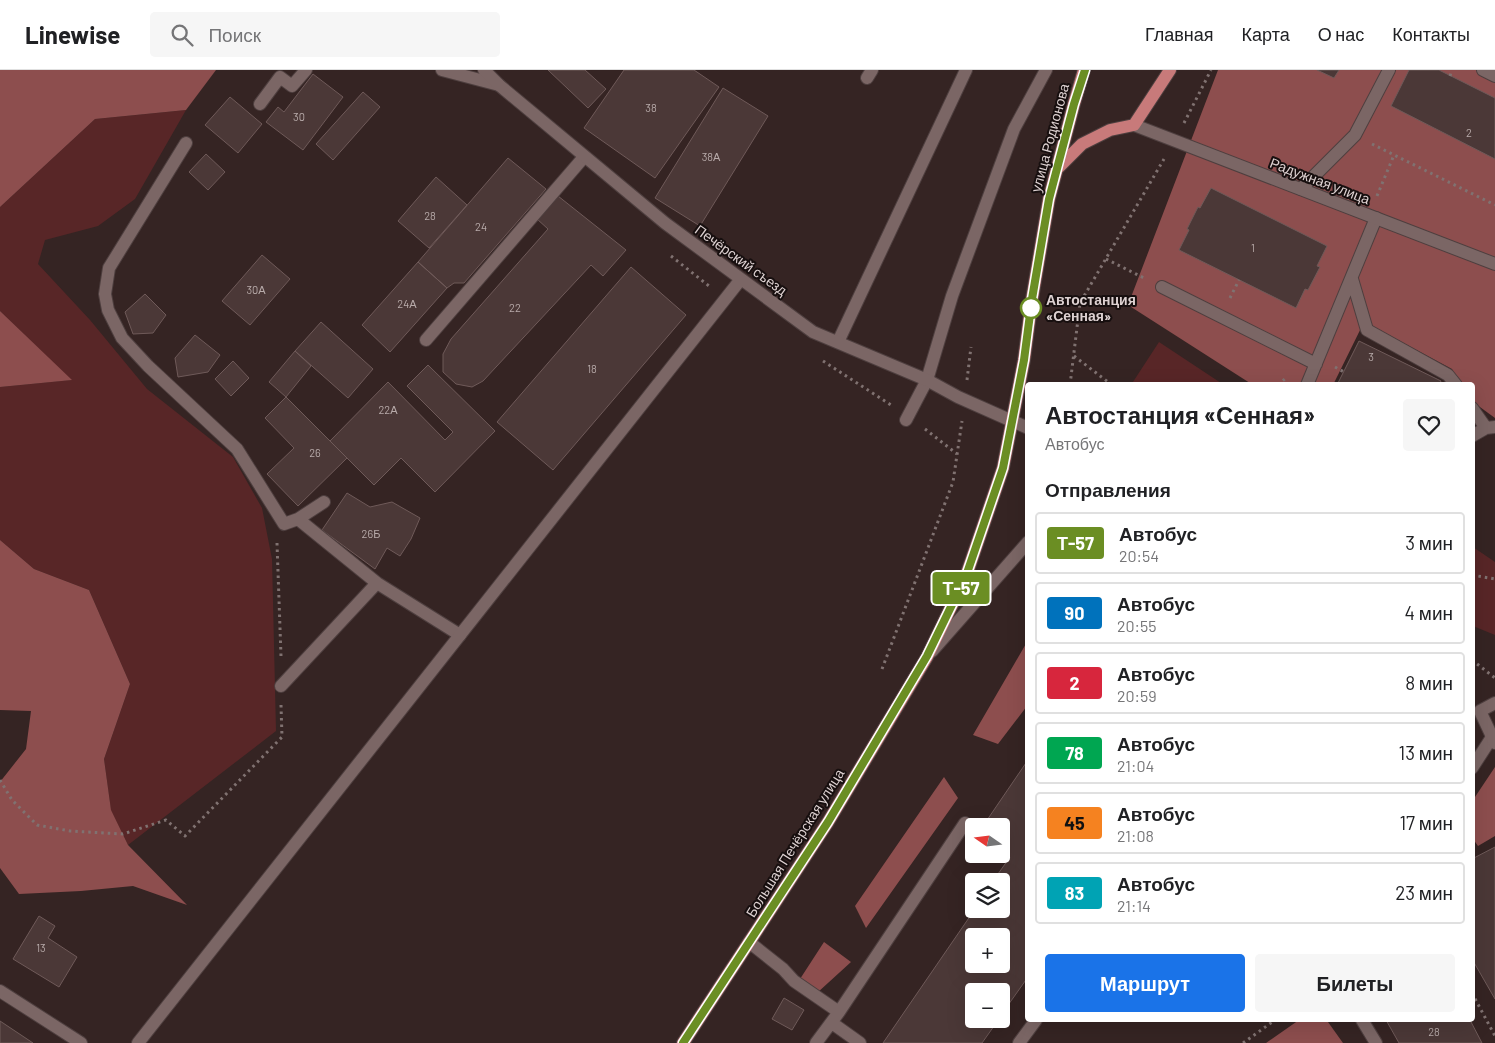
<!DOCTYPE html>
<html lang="ru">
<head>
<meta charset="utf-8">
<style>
  body { margin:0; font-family:Barlow,sans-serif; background:#f6f6f6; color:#202124; height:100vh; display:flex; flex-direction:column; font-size:19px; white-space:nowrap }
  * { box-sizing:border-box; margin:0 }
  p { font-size:16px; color:#757577 }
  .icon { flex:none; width:28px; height:28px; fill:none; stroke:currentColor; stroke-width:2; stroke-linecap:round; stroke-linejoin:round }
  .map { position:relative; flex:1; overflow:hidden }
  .sheet { position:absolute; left:1025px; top:312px; width:450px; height:640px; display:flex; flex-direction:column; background:#fff; border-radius:5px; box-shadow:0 5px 20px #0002 }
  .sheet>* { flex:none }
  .badge { padding:0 10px; border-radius:4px; font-size:18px; line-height:32px }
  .needle { width:32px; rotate:284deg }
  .buttons { position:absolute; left:965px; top:748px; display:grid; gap:10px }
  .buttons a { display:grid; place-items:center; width:45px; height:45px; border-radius:5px; background:#fff; box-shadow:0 5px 20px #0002; font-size:25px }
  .map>.badge { position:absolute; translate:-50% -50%; box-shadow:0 0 0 2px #fff }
  h2 { padding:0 20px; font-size:19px; line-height:45px }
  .round { display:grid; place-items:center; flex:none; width:52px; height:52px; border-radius:5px; background:#f6f6f6 }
  .overview { display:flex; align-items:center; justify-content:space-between; height:85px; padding:0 20px }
  h1 { font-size:24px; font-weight:700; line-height:38px }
  .button { display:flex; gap:10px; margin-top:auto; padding:10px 20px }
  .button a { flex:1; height:58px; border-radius:5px; background:#1a73e8; color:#fff; font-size:20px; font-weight:700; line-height:58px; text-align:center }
  .button a+a { background:#f6f6f6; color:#202124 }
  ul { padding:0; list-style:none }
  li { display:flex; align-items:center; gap:15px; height:62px; margin:0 10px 8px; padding:0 10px; border:2px solid #e0e0e0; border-radius:5px }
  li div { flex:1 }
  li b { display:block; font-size:19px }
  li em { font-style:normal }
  li .badge { min-width:55px; font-weight:700; text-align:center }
  header { display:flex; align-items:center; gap:30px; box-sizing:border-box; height:70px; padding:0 25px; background:#fff; border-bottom:1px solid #e0e0e0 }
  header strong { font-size:24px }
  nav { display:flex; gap:28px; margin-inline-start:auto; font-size:18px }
  .search { width:350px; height:45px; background:#f6f6f6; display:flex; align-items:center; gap:12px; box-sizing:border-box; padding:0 18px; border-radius:5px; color:#757577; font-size:19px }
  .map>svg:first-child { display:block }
  .green { fill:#582627 }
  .forest { fill:#8d4e4e }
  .building { fill:#4b3837; stroke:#6f5a59; fill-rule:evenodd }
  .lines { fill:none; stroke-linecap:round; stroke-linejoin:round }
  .service-casing { stroke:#4e3f3f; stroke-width:14 }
  .minor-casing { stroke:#4e3f3f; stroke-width:14 }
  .primary-casing { stroke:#4e3f3f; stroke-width:14 }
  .path { stroke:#807271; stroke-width:3; stroke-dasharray:2.5 4; stroke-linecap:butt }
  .service { stroke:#7b6665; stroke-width:12 }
  .minor { stroke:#7b6665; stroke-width:12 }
  .primary { stroke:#c87a7a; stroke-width:12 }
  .line-casing { stroke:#fff; stroke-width:11 }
  .line { stroke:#6b8e23; stroke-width:8 }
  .stop-dot { fill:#fff; stroke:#6b8e23; stroke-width:2.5 }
  .labels { text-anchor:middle; stroke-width:4; stroke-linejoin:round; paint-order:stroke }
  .number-label { font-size:11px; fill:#b8abaa }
  .street-label { font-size:14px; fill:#ddd1d1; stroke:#170f0f }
  .stop-label { font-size:14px; font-weight:bold; fill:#ddd1d1; stroke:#170f0f; text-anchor:start }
</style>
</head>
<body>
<header>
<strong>Linewise</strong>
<div class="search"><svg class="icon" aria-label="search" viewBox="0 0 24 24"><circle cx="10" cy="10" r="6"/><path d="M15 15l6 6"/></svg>Поиск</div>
<nav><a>Главная</a><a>Карта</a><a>О нас</a><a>Контакты</a></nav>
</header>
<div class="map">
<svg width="1495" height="973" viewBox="0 0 1495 973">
  <rect width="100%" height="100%" fill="#352423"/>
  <path class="green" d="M186,40l-51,89 -37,27 -53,14 -7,24 52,56 57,69 86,68 29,51 10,51 4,172 -148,114 -17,-34 -7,-52 26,-75 -41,-94 -55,-21 -34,-29v-153l71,-7 -71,-69v-104l95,-88z
    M1159,272l65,43h-93z
    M1473,477l22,15v73l-22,-9z"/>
  <path class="forest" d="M0,0h216l-30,40 -91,9 -95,88z
    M1218,0h277v348l-22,-16 -1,-17h-13l-7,-16 -88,-47 -31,63h-80l-125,-80z
    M0,241l72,69 -72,7z
    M0,470l34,29 55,21 41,94 -26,75 7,51 17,35 59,60 -54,-19 -52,5 -62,3 -19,-26v-86l26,-33 5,-38 -31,-1z
    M1027,572v64l-29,38 -25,-9z
    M1495,697v69l-17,10 -5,-7v-39z
    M944,707l14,21 -92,130 -11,-22z
    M824,872l27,20 -34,31 -17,-14z
    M1299,950h25l4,2 15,21h-77z"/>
  <path class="building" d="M548,0h37l21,19 -18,19z
    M624,0h70l25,17 -64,91 -71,-50z
    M1317,0h22l-5,8z
    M1409,0h30l56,28v61l-104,-53z
    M313,4l30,23 -40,53 -37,-28 12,-15 6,5z
    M723,18l45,28 -68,110 -45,-28z
    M363,22l17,15 -47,53 -17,-16z
    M230,27l32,27 -24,29 -33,-28z
    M206,84l19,18 -17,18 -19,-18z
    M508,88l38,31 -82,94h-10l-7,5 -29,-26z
    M436,107l31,28 -38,43 -31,-27z
    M1211,118l116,58 -10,20 3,1 -12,23 -3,-1 -9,19 -117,-58 10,-20 -2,-1 11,-22 2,1z
    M558,126l68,54 -23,26 -12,-11 -108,116 -11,6 -16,-3 -13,-12v-18l8,-15 97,-110 -11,-10z
    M262,185l28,24 -40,46 -28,-24z
    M418,192l29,26 -57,64 -28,-27z
    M631,197l55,48 -133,155 -56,-48z
    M145,224l21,21 -13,18 -20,1 -8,-22z
    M321,252l52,47 -25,29 -53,-47z
    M195,265l25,20 -12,17 -30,5 -3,-19z
    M1359,271l82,40 -2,4h-102z
    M295,281l16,15 -25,31 -17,-15z
    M233,291l16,17 -18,18 -16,-17z
    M428,295l67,66 -60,61 -34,-34 -27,27 -44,-44 58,-59 57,58 8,-8 -46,-46z
    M286,327l61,61 -49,48 -31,-32 27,-26 -29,-30z
    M347,423l23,14 22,-5 28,16 -9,21 -11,17 -13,-8 -12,21 -53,-39z
    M1028,690v217l-27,38v-24h-27v28h25l-17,24h-99l92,-134h26v-28h-8l17,-24 -9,-7v-24h-18zM974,866h27v28h-27z
    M1495,777v152l-23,-40v-100z
    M39,846l16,10 -7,12 29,19 -18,30 -46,-28z
    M784,928l20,12 -12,20 -20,-11z
    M1386,950h84l12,23h-83z
    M0,951l33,22h-33z"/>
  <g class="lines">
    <g class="service-casing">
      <path id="service" d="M442,0l57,15
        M1483,0l12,6
        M867,8l5,-8
        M260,34l20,-27 12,9 14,-16
        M186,73l-77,125 -4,26 3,16 14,28 26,28 89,83 47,75 14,-5 79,64 83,52
        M1301,119l54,-54 34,-65
        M1352,209l15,51 81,45 8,10
        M1162,217l154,77
        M426,270l158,-183
        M838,272l128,-272
        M1307,315l69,-167
        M1472,338l14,20
        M906,350l21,-40 25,-84 62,-167 32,-59
        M1472,366l14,-8 9,-1
        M298,449l26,-17
        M281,616l96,-103
        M1472,698l20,-31
        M749,872l34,27 11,12 45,31
        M0,921l81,52
        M1362,950l14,23
        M832,953l28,20
        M816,973l23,-31 126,-189
        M1019,973l17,-23"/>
    </g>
    <g class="minor-casing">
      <path id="minor" d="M484,0l15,15 166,138 148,109 114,48 31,17 70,31
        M1134,55l361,139
        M932,581l96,-109
        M1480,641l15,32
        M1480,641l15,-8
        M138,973l603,-764"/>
    </g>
    <g class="primary-casing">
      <path id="primary" d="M1057,99l25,-25 28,-14 24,-5 36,-55
        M683,973l145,-221 99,-165 39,-81 37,-108 21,-108 8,-61 17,-100 25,-95 10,-34"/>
    </g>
    <path class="path" d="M1450,6l2,-6
      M1184,53l27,-53
      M1372,74l123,61
      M1377,126l17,-41
      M671,186l38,30
      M1106,189l40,20
      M1230,228l9,-18
      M1074,286l38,29
      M823,291l68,44
      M1335,297l9,5
      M967,310l4,-33
      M1070,315l10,-82 84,-144
      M1278,315l9,-8
      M925,359l32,25
      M277,473l4,113
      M1472,505l23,4
      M1472,590l23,18
      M882,599l71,-187 9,-61
      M0,710l12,20 25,25 33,6 53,3 43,-14 19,16 97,-99 -1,-32
      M1472,923l23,43
      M1243,973l32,-23"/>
    <use href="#service" class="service"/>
    <use href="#minor" class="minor"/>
    <use href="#primary" class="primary"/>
  </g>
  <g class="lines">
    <g class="line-casing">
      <path id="line" d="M683,973l145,-221 99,-166 39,-80 37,-108 21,-108 8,-61 17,-100 25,-95 11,-34"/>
    </g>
    <use href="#line" class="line"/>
  </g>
  <circle class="stop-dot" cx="1031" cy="238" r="10"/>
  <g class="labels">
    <g class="number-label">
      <text x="651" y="42">38</text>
      <text x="299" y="51">30</text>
      <text x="1469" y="67">2</text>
      <text x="711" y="91">38А</text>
      <text x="430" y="150">28</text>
      <text x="481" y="161">24</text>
      <text x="1253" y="182">1</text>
      <text x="256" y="224">30А</text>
      <text x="407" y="238">24А</text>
      <text x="515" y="242">22</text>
      <text x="1371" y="291">3</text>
      <text x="592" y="303">18</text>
      <text x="388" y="344">22А</text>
      <text x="315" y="387">26</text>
      <text x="371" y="468">26Б</text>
      <text x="41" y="882">13</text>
      <text x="1434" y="966">28</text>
    </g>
    <g class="street-label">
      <text transform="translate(1050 68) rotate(-75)" y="5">улица Родионова</text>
      <text transform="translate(1320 111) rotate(21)" y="5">Радужная улица</text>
      <text transform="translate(741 190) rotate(36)" y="5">Печёрский съезд</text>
      <text transform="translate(795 773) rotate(-58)" y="5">Большая Печёрская улица</text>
    </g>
    <g class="stop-label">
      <text x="1046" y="235">Автостанция<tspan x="1046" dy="16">«Сенная»</tspan></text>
    </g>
  </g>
</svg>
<div class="buttons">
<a><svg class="needle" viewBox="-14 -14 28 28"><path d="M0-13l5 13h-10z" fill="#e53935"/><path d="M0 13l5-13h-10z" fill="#757577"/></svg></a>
<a><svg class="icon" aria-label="layers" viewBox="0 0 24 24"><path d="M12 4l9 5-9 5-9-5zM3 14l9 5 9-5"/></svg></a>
<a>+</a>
<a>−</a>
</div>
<b class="badge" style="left:961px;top:518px;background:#6b8e23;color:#fff">Т-57</b>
<section class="sheet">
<div class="overview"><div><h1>Автостанция «Сенная»</h1><p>Автобус</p></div><a class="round"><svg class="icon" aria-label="heart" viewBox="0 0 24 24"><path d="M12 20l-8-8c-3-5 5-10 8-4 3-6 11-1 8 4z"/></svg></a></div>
<h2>Отправления</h2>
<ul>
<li><span class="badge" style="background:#6b8e23;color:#fff">Т-57</span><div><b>Автобус</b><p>20:54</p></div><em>3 мин</em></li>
<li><span class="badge" style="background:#0072bc;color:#fff">90</span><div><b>Автобус</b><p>20:55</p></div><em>4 мин</em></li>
<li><span class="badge" style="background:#d7263d;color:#fff">2</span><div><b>Автобус</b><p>20:59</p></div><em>8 мин</em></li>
<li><span class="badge" style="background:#00a651;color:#fff">78</span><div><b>Автобус</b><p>21:04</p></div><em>13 мин</em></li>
<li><span class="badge" style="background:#f58220;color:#111">45</span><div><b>Автобус</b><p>21:08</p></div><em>17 мин</em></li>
<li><span class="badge" style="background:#00a3b4;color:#fff">83</span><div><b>Автобус</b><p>21:14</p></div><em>23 мин</em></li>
</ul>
<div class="button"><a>Маршрут</a><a>Билеты</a></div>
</section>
</div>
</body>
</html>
